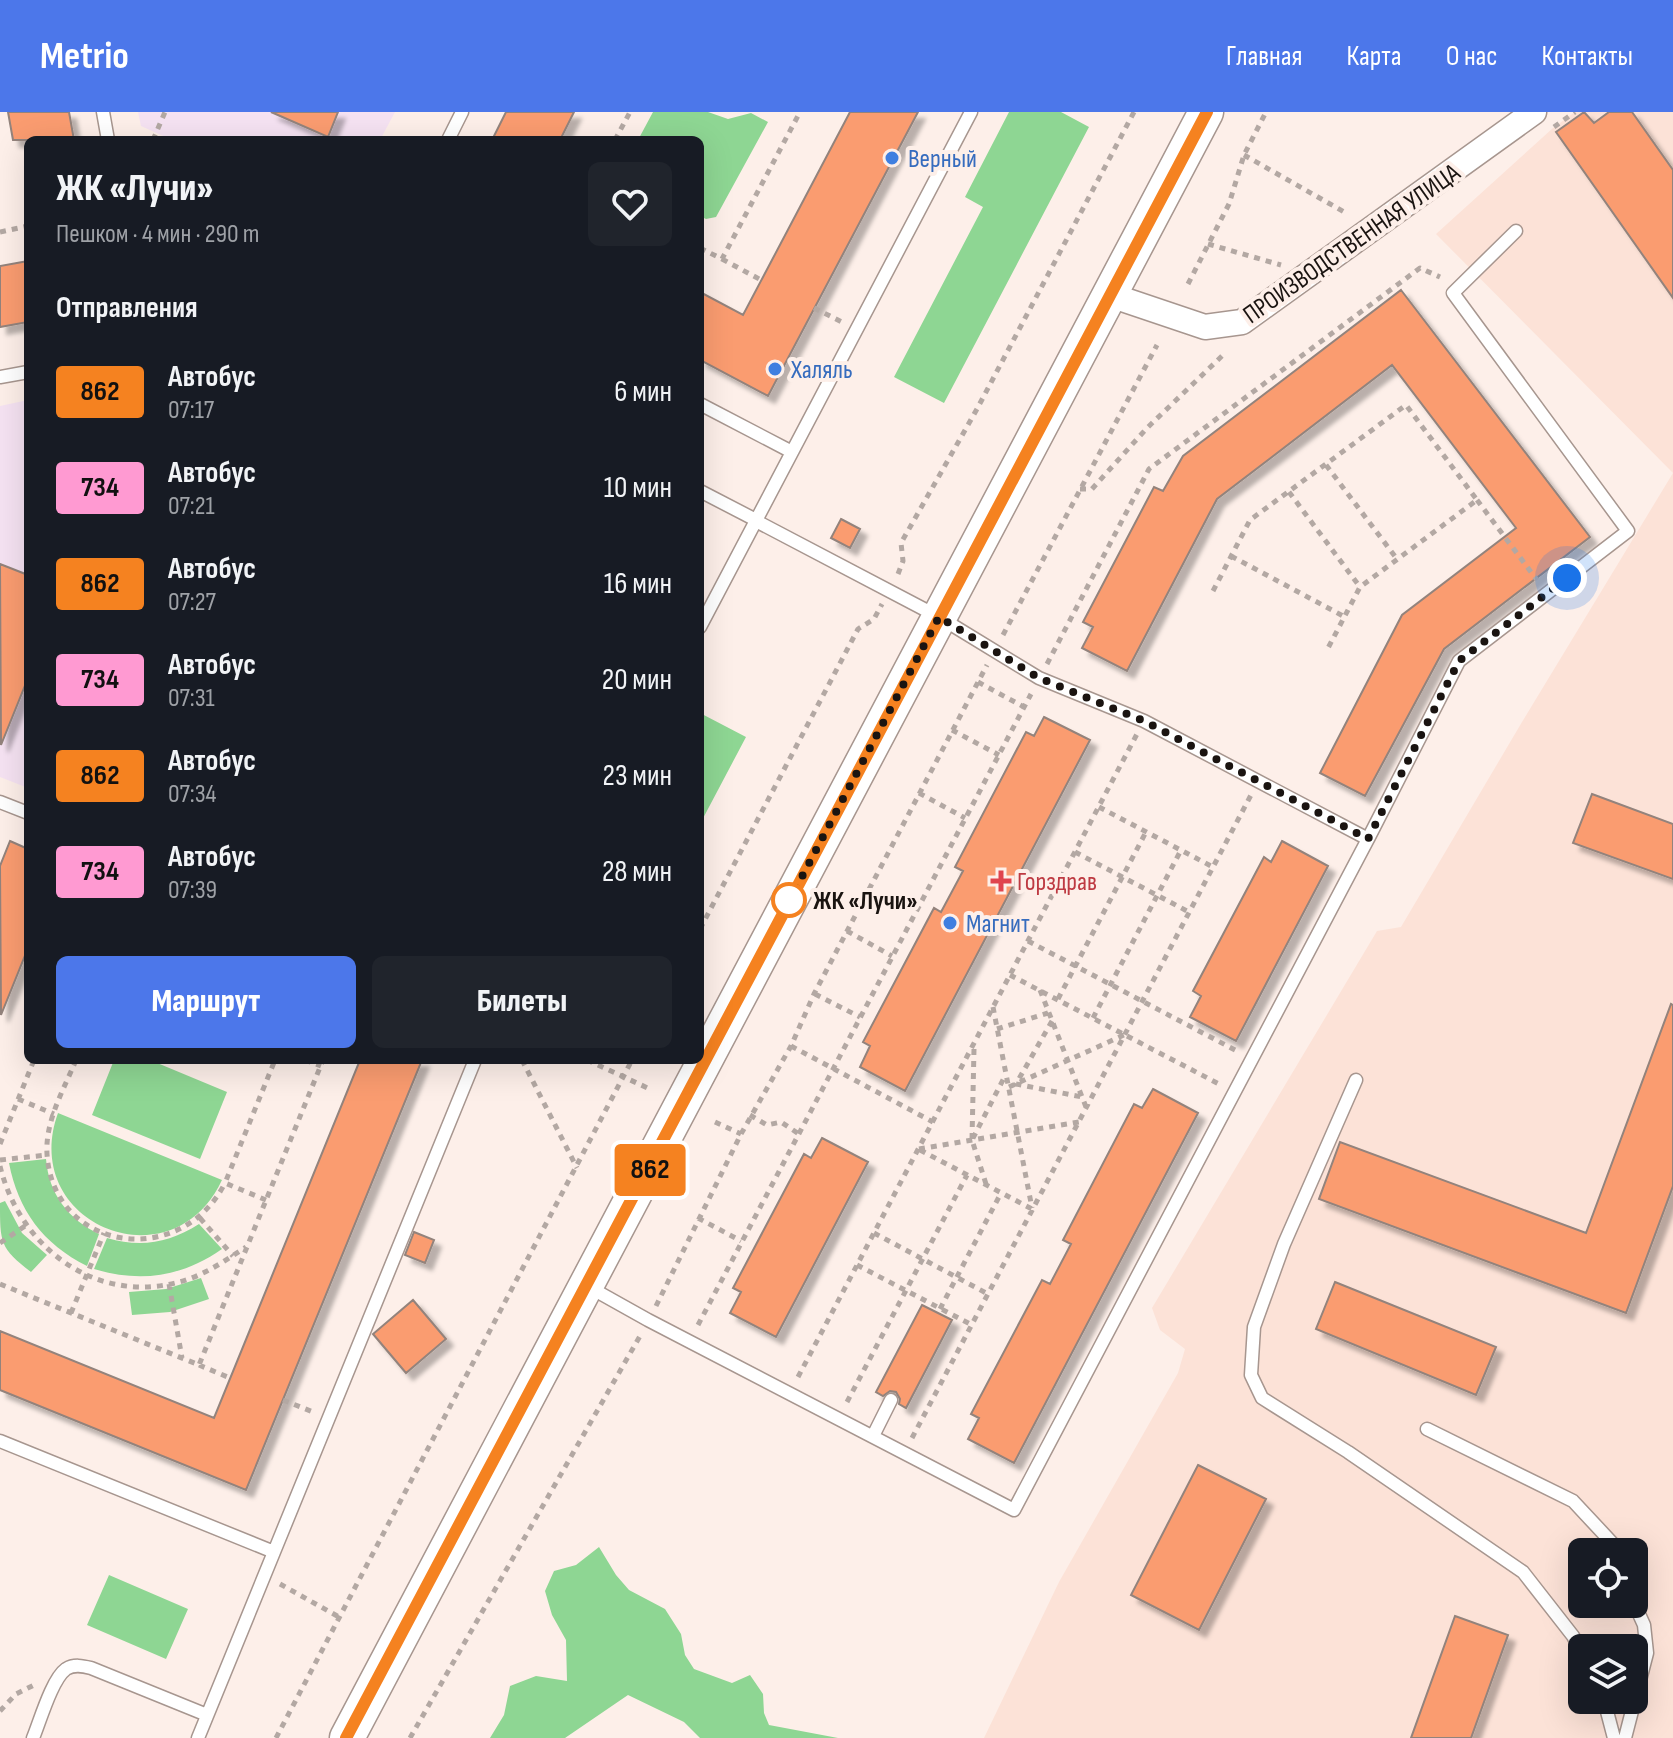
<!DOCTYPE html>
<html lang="ru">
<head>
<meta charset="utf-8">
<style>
  body { margin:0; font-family:"Sofia Sans Condensed",sans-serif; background:#20242c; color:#f1f3f6; height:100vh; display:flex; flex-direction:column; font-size:30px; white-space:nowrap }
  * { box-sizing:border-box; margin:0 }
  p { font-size:26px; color:#9ea1a6 }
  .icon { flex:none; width:44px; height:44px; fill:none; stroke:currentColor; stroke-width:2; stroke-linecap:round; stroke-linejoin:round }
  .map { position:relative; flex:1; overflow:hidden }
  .side { position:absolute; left:24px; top:24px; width:680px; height:928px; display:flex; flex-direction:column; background:#171b24; border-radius:12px; box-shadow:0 8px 32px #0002 }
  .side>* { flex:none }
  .badge { padding:0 16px; border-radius:6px; font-size:28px; line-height:52px }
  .tools { position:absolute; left:1568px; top:1426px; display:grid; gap:16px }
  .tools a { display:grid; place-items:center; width:80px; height:80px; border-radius:12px; background:#171b24; box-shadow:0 8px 32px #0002; font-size:40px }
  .you { position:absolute; width:40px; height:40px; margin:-20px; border:6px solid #fff; border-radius:50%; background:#1a73e8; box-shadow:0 0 0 12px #1a73e833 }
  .map>.badge { position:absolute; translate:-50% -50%; box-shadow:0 0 0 4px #fff }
  h2 { padding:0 32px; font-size:30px; line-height:72px }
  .round { display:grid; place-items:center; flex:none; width:84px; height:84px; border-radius:12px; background:#20242c }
  .headline { display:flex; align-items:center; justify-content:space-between; height:136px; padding:0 32px }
  h1 { font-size:38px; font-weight:800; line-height:60px }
  .cta { display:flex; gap:16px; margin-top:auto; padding:16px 32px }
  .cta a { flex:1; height:92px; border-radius:12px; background:#4c77ea; color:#fff; font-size:32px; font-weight:800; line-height:92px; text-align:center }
  .cta a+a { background:#20242c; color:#f1f3f6 }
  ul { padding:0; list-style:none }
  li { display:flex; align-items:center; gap:24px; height:96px; padding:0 32px }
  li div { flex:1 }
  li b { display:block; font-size:30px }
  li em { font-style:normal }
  li .badge { min-width:88px; font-weight:700; text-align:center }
  header { display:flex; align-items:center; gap:48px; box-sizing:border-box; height:112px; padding:0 40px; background:#4c77ea; color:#fff }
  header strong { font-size:38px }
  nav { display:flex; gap:44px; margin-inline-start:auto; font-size:28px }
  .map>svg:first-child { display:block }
  .built { fill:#fce2d7; fill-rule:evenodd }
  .education { fill:#f5e2f2 }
  .green { fill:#8ed693 }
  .building { fill:#fa9c70; stroke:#93837c; stroke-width:2; filter:url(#shadow) }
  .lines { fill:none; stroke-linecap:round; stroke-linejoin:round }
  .service-casing { stroke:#a7968f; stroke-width:15 }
  .minor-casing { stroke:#a7968f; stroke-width:27 }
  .secondary-casing { stroke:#a7968f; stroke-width:37 }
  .path { stroke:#b3a8a3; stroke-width:5; stroke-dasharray:6 6; stroke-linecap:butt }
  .service { stroke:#fff; stroke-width:12 }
  .minor { stroke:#fff; stroke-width:24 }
  .secondary { stroke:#fff; stroke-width:34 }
  .line-casing { stroke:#fff; stroke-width:18 }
  .line { stroke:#f58220; stroke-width:12 }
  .walk { stroke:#1a1411; stroke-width:8; stroke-dasharray:0 14.4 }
  .shop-dot { fill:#3f7fe0; stroke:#fdefe9; stroke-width:3 }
  .health-dot { fill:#e0444e; stroke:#fdefe9; stroke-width:3 }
  .stop-dot { fill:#fff; stroke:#f58220; stroke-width:4 }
  .labels { text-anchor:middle; stroke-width:8; stroke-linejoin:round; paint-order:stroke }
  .shop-label { font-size:26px; fill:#366cbe; stroke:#fdefe9; text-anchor:start }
  .street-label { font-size:26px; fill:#1a1411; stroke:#fdefe9 }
  .health-label { font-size:26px; fill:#be3a42; stroke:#fdefe9; text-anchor:start }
  .stop-label { font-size:26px; font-weight:bold; fill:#1a1411; stroke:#fdefe9; text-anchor:start }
</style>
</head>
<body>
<header>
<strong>Metrio</strong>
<nav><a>Главная</a><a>Карта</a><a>О нас</a><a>Контакты</a></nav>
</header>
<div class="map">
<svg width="1673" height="1626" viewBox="0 0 1673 1626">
  <defs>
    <filter id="shadow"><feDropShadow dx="7" dy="7" stdDeviation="2" flood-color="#0004"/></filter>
  </defs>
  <rect width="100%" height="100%" fill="#fdefe9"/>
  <path class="built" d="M1575,0h98v1626h-689l75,-156 119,-209 7,-24 -25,-19 -8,-22 225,-377 24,-4 121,-205 151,-249 -237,-239 117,-106zM1582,1440h52v52h-52zM1582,1536h52v52h-52z"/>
  <path class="education" d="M138,0h257l-15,28h-208l-31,-14z
    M28,288v388l-28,-11v-371z"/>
  <path class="green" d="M653,0h55l20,7 23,-6 17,9 -52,95 -10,2 -6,-3v-76h-62z
    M1009,0h52l28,15 -145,276 -50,-26 89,-170 -18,-10z
    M700,601l46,24 -46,87z
    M114,948h36l77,32 -27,67 -108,-44z
    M58,1001l164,67c-50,107 -204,44 -164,-67z
    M46,1047c3,35 22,60 53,75l-12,32c-44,-22 -69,-56 -78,-103z
    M5,1089l17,32 25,22 -16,17c-31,-24 -31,-29 -31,-69z
    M199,1112l23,25c-40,28 -82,34 -128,20l13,-31c34,10 62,5 92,-14z
    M201,1166l8,21 -39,13 -38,3 -3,-23 37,-3z
    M599,1435l17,28 13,15 36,19 16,25 4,21 9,14 38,14 18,-8 13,19 1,19 5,12 69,13h-138l-16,-16 -56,-27 -63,43h-75l14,-23 6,-29 26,-10 31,5 -1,-41 -14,-25 -7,-24 9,-20 22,-6z
    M109,1463l79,34 -22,50 -79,-34z"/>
  <path class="building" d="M8,0h61l5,28h-61z
    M271,0h67l-10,25z
    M506,0h68l-14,28h-68z
    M850,0h68l-150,284 -68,-36v-68l43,23z
    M1584,0l10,11 15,-11h23l41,58v128l-117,-166z
    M28,149v61l-28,5v-61z
    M1401,178l189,247 -146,112 -79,147 -45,-23 82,-158 114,-87 -124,-163 -175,134 -90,172 -45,-23 11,-21 -10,-5 71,-135 9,4 20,-35z
    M841,407l19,10 -10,19 -19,-10z
    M0,452l28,11v103l-27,67z
    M1044,605l46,23 -185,351 -45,-24 10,-21 -7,-4 71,-134 7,4 22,-41 -8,-4 71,-135 8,4z
    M1592,682l81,30v55l-100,-36z
    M10,729l18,8v99l-27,67 -1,-149z
    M1282,729l46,25 -92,175 -46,-24 11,-21 -8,-5 71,-134 7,5z
    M1671,892l2,1v181l-47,127 -307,-114 21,-57 246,91z
    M360,948h62l-176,430 -246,-100v-59l214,87z
    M1153,977l45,24 -184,350 -46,-24 11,-21 -8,-4 71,-134 8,4 21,-40 -8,-4 71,-136 8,4z
    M822,1026l46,24 -92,175 -46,-24 11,-21 -8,-4 71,-134 7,4z
    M414,1120l20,8 -9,23 -20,-8z
    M1335,1170l161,65 -20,48 -160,-66z
    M413,1188l33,39 -40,34 -33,-39z
    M922,1193l30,15 -46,88 -7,-4 1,-5 -4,-7 -6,-1 -7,5 -7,-4z
    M1198,1353l68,34 -67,131 -68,-35z
    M1455,1504l53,19 -37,103h-60z"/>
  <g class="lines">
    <g class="service-casing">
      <path id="service" d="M103,0l5,28
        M448,28l14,-28
        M0,265l28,-5
        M700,292l92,48
        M700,379l56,29
        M700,515l271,-515
        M0,690l28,11
        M1368,727l91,-178 169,-130 -175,-238 63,-62
        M1356,968l-72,164 -30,83 -3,48 11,23 86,54 175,120 50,64 9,17
        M589,1175l59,33 366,190 354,-671 -224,-118 -105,-43 -100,-61 -183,-96
        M1427,1317l146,72 42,45 2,6
        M873,1324l18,-36
        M0,1329l274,111 201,-492
        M1604,1588l10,38
        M33,1626c7,-17 19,-59 33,-69 8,-5 17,-3 25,-1l116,47
        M198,1626l76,-186
        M1625,1626l22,-85 -3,-28 -10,-22"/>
    </g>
    <g class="minor-casing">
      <path id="minor" d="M1110,183l95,32 37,-5 292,-210"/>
    </g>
    <g class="secondary-casing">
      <path id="secondary" d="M347,1626c289,-541 573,-1084 859,-1626"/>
    </g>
    <path class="path" d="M1554,15l21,-15
      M153,28l12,-28
      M615,28l15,-28
      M1244,43l102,58
      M0,120l28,-6
      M1208,132l73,21
      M700,136l22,11 78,-147
      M722,147l39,21
      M1188,172l41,-80 15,-49 22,-43
      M814,196l28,14
      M1326,353l71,94
      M1080,377h12l55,-61 75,-72
      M1289,380l71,95
      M1477,388l60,80
      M1231,444l114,61
      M898,462l5,-13 -2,-18 76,-134 157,-297
      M1213,479l37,-71 156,-115 71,95 -117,87 -33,63
      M1003,523l154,-290
      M1047,552l102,-195 271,-201 20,9
      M978,570l46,25
      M952,618l47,25
      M919,681l46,25
      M1099,695l114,60
      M1075,740l114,60
      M700,817l158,-300 16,-10 8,-15
      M847,819l45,25
      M1028,829l209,110
      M1010,863l209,109
      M1040,878l46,117
      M815,882l45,23
      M1058,887l88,-167
      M993,895l39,201
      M1093,906l88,-168
      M1052,909l-36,63 66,13
      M997,917l51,-16
      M791,934l142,76
      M76,948c-12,29 -31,61 -29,94 6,98 134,116 178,29
      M305,948l16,6
      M522,948l55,108
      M587,948l65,30
      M1009,975l115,-52
      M18,987l36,15
      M750,1003l17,10 14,-3 18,12
      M715,1010l26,12
      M972,1027l2,-90
      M0,1032l34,-84
      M919,1037l160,-27
      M920,1038l112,59
      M0,1048l47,-5
      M0,1054c19,79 92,137 175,117 27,-6 48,-21 71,-36
      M986,1072l-14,-44 33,-64
      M266,1088l-41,-17 50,-123
      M200,1106l33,38
      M698,1106l43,23
      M874,1121l114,61
      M0,1131l25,-17
      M857,1153l115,60
      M0,1172l199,81 124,-305
      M169,1172l13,74
      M656,1194l85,-172 50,-88 23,-52 173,-329
      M940,1197l61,-116
      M71,1201l33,-80
      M698,1213l333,-631
      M199,1253l31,13
      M798,1265l339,-643
      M283,1288l30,12
      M847,1290l120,-227
      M912,1326l339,-643
      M280,1472l59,33
      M0,1599l16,-17 18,-9
      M276,1626l356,-678
      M410,1626l230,-402"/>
    <use href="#service" class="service"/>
    <use href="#minor" class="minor"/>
    <use href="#secondary" class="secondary"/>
  </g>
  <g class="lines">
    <g class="line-casing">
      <path id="line" d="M346,1626c291,-540 572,-1085 861,-1626"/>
    </g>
    <use href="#line" class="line"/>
    <path class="walk" d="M789,788l-3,7 153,-290 100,61 105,43 224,118 91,-178 108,-83"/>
  </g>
  <g class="shop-dot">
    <circle cx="892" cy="46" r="8"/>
    <circle cx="775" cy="257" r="8"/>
    <circle cx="950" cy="811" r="8"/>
  </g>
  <path class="health-dot" d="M997 757h8v8h8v8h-8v8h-8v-8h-8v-8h8z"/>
  <circle class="stop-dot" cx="789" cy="788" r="16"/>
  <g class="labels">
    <g class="shop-label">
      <text x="908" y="55">Верный</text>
      <text x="791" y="266">Халяль</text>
      <text x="966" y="820">Магнит</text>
    </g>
    <g class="street-label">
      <text transform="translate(1351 131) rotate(-35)" y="9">ПРОИЗВОДСТВЕННАЯ УЛИЦА</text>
    </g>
    <g class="health-label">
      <text x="1017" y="778">Горздрав</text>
    </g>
    <g class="stop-label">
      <text x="813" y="797">ЖК «Лучи»</text>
    </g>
  </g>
</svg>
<div class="tools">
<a><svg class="icon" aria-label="locate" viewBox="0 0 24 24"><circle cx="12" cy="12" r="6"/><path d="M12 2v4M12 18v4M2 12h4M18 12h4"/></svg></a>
<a><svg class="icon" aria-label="layers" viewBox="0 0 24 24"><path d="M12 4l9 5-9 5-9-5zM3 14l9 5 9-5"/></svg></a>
</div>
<div class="you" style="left:1567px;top:466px"></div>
<b class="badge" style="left:650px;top:1058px;background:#f58220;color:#111">862</b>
<section class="side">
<div class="headline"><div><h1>ЖК «Лучи»</h1><p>Пешком · 4 мин · 290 m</p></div><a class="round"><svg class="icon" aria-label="heart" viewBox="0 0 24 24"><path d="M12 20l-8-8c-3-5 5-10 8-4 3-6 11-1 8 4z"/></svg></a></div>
<h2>Отправления</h2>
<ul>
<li><span class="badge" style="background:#f58220;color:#111">862</span><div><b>Автобус</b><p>07:17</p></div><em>6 мин</em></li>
<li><span class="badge" style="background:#ff9ad2;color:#111">734</span><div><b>Автобус</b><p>07:21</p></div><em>10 мин</em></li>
<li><span class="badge" style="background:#f58220;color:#111">862</span><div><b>Автобус</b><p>07:27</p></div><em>16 мин</em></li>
<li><span class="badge" style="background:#ff9ad2;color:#111">734</span><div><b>Автобус</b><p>07:31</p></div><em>20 мин</em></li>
<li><span class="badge" style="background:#f58220;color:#111">862</span><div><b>Автобус</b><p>07:34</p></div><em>23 мин</em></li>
<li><span class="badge" style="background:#ff9ad2;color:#111">734</span><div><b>Автобус</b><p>07:39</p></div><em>28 мин</em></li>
</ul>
<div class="cta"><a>Маршрут</a><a>Билеты</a></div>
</section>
</div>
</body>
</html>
